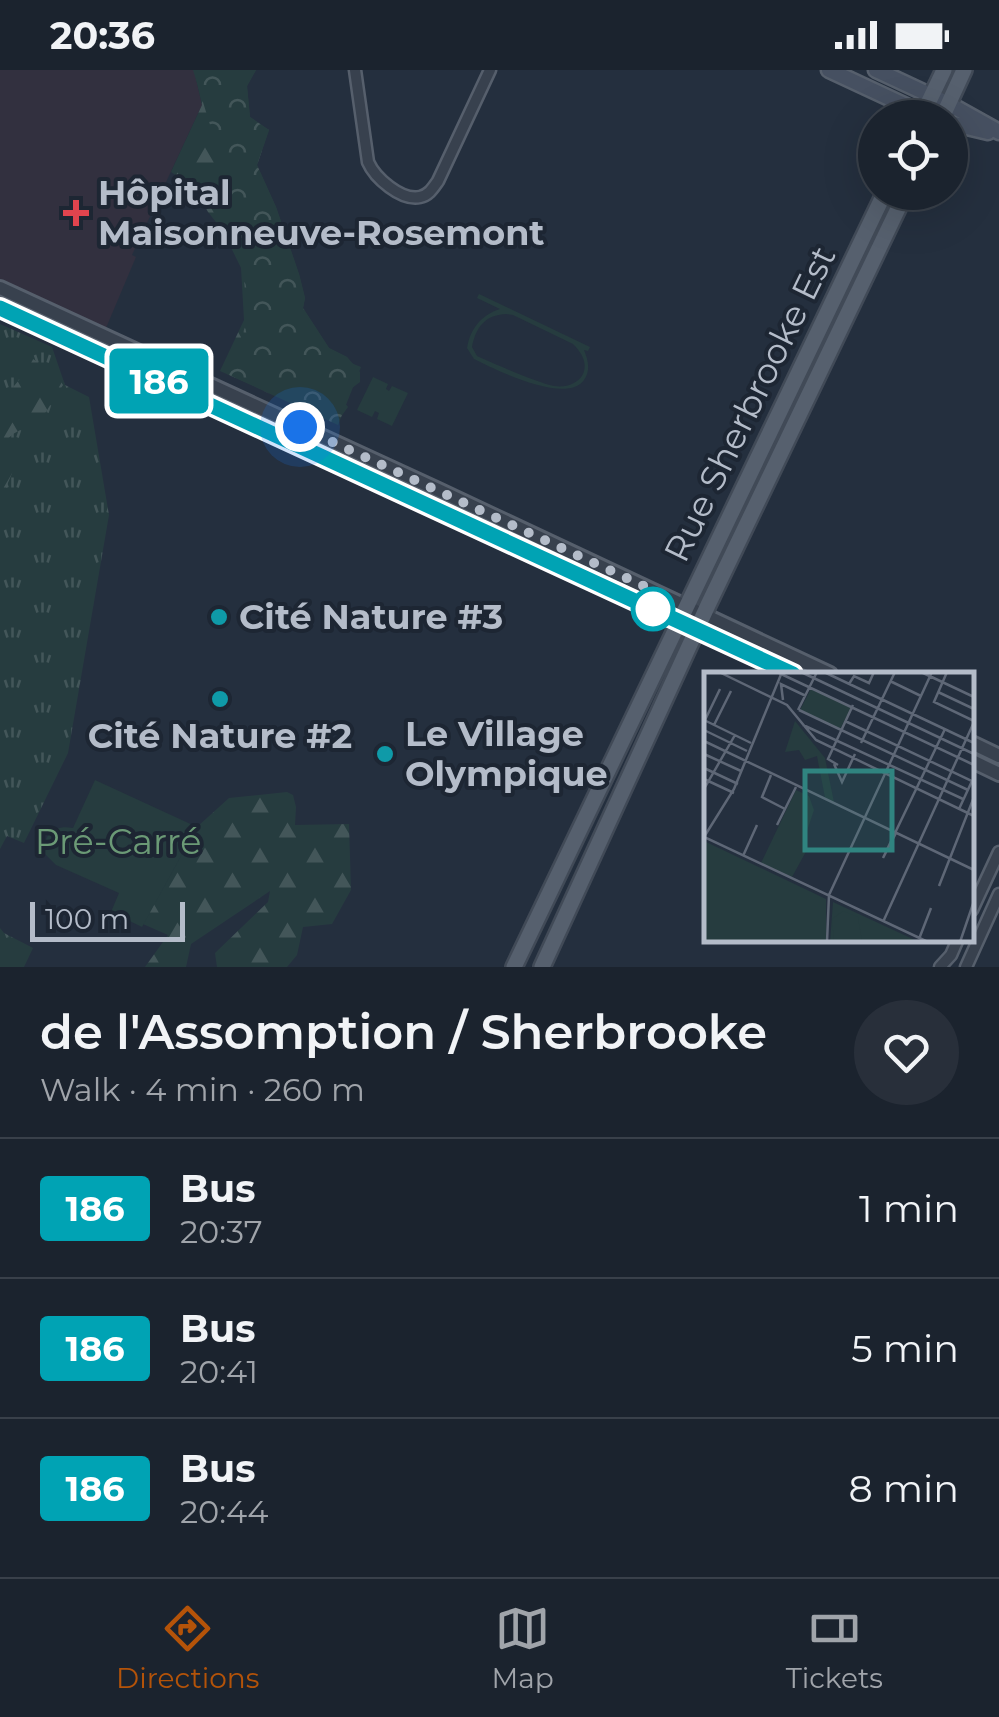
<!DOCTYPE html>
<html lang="en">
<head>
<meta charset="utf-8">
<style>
  body { margin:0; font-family:Montserrat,sans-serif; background:#282f3a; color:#f1f3f6; height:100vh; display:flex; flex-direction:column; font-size:38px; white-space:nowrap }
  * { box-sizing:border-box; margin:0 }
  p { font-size:32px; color:#a0a4aa }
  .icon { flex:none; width:55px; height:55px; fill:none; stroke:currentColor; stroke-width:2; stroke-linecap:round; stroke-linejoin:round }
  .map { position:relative; height:897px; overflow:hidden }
  .sheet { display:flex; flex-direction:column; background:#1b232e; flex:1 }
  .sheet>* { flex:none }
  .badge { padding:0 20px; border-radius:8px; font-size:35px; line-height:65px }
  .buttons { position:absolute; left:858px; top:30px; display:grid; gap:20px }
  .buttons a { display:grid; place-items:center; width:110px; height:110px; border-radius:50%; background:#1b232e; box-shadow:0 10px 40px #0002,0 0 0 2px #39404a; font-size:50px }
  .scale { position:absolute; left:30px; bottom:25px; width:155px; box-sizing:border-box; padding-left:10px; border:5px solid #b4bcc9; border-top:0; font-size:28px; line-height:35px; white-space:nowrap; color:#b4bcc9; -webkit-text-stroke:8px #1d2633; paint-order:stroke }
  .you { position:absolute; width:50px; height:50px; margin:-25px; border:8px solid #fff; border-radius:50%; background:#1a73e8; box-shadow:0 0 0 15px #1a73e833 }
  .map>.badge { position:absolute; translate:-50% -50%; box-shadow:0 0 0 5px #fff }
  .round { display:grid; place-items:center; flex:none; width:105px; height:105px; border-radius:52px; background:#282f3a }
  .summary { display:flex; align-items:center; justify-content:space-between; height:170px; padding:0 40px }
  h1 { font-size:48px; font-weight:600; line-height:75px }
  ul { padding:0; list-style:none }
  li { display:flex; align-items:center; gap:30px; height:140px; padding:0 40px; border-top:2px solid #39404a }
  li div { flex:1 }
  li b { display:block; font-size:38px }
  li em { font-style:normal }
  li .badge { min-width:110px; font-weight:700; text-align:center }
  .status { display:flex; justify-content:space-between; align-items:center; height:70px; padding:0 50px; background:#1b232e; direction:ltr }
  .status svg { height:28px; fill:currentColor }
  .dock { display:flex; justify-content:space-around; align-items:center; height:140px; border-top:2px solid #39404a; background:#1b232e; font-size:28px; color:#a0a4aa }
  .dock a { display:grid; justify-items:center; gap:5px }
  .dock .current { color:#b45309 }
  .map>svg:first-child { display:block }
  .medical { fill:#32303f }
  .grass { fill:url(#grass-tufts) }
  .forest { fill:url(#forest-firs) }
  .park { fill:url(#park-crowns) }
  .garden { fill:#263c3f; fill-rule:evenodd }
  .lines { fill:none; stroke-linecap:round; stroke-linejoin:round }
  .minor-casing { stroke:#565f6c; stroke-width:15 }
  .tertiary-casing { stroke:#565f6c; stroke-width:18 }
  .secondary-casing { stroke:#565f6c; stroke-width:19 }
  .primary-casing { stroke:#414a57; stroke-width:20 }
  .minor { stroke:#38414e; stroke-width:10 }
  .tertiary { stroke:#38414e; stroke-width:12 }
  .secondary { stroke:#465061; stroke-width:14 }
  .primary { stroke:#56606e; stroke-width:15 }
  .line-casing { stroke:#fff; stroke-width:22 }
  .line { stroke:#00a3b4; stroke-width:15 }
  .walk { stroke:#b4bcc9; stroke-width:10; stroke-dasharray:0 18 }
  .health-dot { fill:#e0444e; stroke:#1d2633; stroke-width:4 }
  .stop-dot { fill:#fff; stroke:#00a3b4; stroke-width:5 }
  .culture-dot { fill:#0f9aa8; stroke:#1d2633; stroke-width:4 }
  .labels { text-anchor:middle; stroke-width:8; stroke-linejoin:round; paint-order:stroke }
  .poi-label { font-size:35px; font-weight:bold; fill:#b4bcc9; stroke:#1d2633; text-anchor:start }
  .street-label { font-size:35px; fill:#b4bcc9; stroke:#1d2633 }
  .park-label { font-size:35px; fill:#6b9a76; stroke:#1d2633 }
  .inset-road { fill:none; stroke:#5e6776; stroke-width:2.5 }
  .view { fill:#308480; fill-opacity:0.15; stroke:#308480; stroke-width:5 }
  .inset-edge { fill:none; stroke:#b4bcc9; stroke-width:5 }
</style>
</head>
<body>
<div class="status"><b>20:36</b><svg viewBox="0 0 49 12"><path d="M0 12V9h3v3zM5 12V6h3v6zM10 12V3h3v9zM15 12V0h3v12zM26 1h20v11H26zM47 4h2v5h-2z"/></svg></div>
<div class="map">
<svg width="999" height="897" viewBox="0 0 999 897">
  <defs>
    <pattern id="grass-tufts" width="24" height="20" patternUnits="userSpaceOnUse" patternTransform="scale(2.5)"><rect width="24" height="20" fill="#263c3f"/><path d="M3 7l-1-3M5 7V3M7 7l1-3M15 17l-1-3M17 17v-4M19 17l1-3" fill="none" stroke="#435659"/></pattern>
    <pattern id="forest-firs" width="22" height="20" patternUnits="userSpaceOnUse" patternTransform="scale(2.5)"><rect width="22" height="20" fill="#263c3f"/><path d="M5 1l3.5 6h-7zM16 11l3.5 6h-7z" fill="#435659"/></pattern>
    <pattern id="park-crowns" width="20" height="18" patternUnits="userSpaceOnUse" patternTransform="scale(2.5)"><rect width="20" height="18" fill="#263c3f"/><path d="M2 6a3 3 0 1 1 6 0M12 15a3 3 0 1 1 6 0" fill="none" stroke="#435659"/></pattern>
  </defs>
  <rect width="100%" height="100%" fill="#242f3e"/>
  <path class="medical" d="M0,0h194l8,35 -70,150 4,2 -30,71 -106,-48z"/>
  <path class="grass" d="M0,254l52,23 13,38 24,12 20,118 -41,238 -44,90 -17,-7 -7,13z
    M0,858l4,5 29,15 -9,19h-24z"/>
  <path class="forest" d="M194,0h62l-9,16 3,31 19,13 -12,35 19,42 23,67 6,24 -2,10 26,40 18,9 13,15v10l-20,15 8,10 -8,11 -7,3 -113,-50 24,-51 -3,-52 -18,-37 -15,-19 -13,-24 -24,-16 31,-67z
    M29,286l29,21 5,8 -21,33 -29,16 -13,12v-28l14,-32 11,-13v-12z
    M30,365l2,14 -17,17 -15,36c0,-20 7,-36 9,-56z
    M287,722l6,3 3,12 -1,18 54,-1 2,66 -19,34 -29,3 -6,28 -10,12h-70l-2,-14 53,-51 2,-11 -79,53 -5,23h-41l23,-32 -25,-11 54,-97 32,-29z"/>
  <path class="park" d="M193,0h63l-9,16 3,31 19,13 -12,35 19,42 23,67 6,24 -2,10 26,40 18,9 4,6 10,4 -23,58 -111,-51 20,-52 -5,-73 -26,-105z"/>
  <path class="garden" d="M479,224l111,53 -2,4 -4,-1c4,10 7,20 0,30 -17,25 -88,-10 -110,-21l-7,-11c3,-19 14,-33 33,-39l-23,-11zM506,244l7,1 60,29c8,8 15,18 10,30 -5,10 -18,14 -29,12 -19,-4 -59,-22 -77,-30l-5,-9c4,-20 13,-32 34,-33z
    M373,307l15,7 -2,5 3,2 3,-5 16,7 -16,33 -15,-7 2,-6 -4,-2 -3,6 -15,-7z
    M95,710l102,47 -55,100 -31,-15 8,-19 -63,-28 -12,-12c-1,-19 11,-29 29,-25z"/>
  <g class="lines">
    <g class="minor-casing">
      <path id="minor" d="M355,0l13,92c7,16 33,39 52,35 9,-2 13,-9 18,-16l52,-111
        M972,840l27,-58
        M940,897l11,-12 7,-16
        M966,897l33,-73"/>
    </g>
    <g class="tertiary-casing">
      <path id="tertiary" d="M0,218l436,201 394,185
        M0,238l793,366
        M972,673l27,13
        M972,691l27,13"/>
    </g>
    <g class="secondary-casing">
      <path id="secondary" d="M829,0l103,48
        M876,0l73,34 50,28
        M950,53l38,9"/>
    </g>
    <g class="primary-casing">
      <path id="primary" d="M921,48l23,-48
        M942,48l22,-48
        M514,897l371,-775
        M542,897l166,-362 198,-413"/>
    </g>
    <use href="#minor" class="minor"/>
    <use href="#tertiary" class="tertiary"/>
    <use href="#secondary" class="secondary"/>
    <use href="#primary" class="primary"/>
  </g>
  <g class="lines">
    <g class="line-casing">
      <path id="line" d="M0,238l793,366"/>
    </g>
    <use href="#line" class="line"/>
    <path class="walk" d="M300,357l346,160 7,22"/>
  </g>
  <path class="health-dot" d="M71 128h10v10h10v10h-10v10h-10v-10h-10v-10h10z"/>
  <circle class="stop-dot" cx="653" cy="539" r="20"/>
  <g class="culture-dot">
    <circle cx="219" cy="547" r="10"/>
    <circle cx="220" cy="629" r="10"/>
    <circle cx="385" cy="684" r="10"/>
  </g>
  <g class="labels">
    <g class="poi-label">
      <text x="98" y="135">Hôpital<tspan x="98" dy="40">Maisonneuve-Rosemont</tspan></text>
      <text x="239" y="559">Cité Nature #3</text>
      <text x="405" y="676">Le Village<tspan x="405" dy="40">Olympique</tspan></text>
      <text x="220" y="678" text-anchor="middle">Cité Nature #2</text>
    </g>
    <g class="street-label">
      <text transform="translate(750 334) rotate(-64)" y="12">Rue Sherbrooke Est</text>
    </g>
    <g class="park-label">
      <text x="118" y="784">Pré-Carré</text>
    </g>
  </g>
  <g transform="translate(704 602)">
    <rect width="270" height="270" fill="#242f3e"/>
    <path d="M92,118l13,6 5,14 -10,30 4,8 -16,29 -31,-14z" fill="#263c3f"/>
    <path d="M107,17l40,19 -11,21 -40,-19zM91,49l30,37 9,44 -9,-4 -8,-42 -12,4 -6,-10 -14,2zM0,169l122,58v43h-122zM129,230l82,38 -1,2h-84z" fill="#263c3f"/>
    <path d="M139,239l15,6 4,25h-28l-2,-23z" fill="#263c3f"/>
    <path class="inset-road" d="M15,0l68,33 29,35 158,76M78,0l-48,117 -30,48 224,105M97,0l173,82M120,0l150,71M217,0l53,25M243,0l-13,30 40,19M75,1l195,92M186,9l31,15M145,12l5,-8 15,7 5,-11M234,20l36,17M79,28l-2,-16 25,12M94,38l19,-38M95,38l169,80M0,48l47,23M1,48l15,-31M141,49l127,60 -13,28M10,53l17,-34M99,53l160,74M0,58l43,21M0,69l270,129M157,71l34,-71M0,82l37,17M130,92l8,18 13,-28M134,93l-10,-6 25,-54M0,96l34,16M67,103l-9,22 23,12M0,107l30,14M0,117l31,-54M73,153l19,-38M192,161l-13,25 62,-129M39,184l14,-31M235,214l35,-89M179,250l91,-200M215,267l12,-31M123,270l2,-47 103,-223M256,270l14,-41"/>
    <path class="view" d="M101,99h87v79h-87z"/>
    <rect width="270" height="270" class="inset-edge"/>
  </g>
</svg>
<div class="buttons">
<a><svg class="icon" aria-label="locate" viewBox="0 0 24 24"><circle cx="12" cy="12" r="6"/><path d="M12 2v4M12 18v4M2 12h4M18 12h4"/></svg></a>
</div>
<div class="scale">100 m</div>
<div class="you" style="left:300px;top:357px"></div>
<b class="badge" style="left:159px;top:311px;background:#00a3b4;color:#fff">186</b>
</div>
<section class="sheet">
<div class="summary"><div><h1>de l'Assomption / Sherbrooke</h1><p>Walk · 4 min · 260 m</p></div><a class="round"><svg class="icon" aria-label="heart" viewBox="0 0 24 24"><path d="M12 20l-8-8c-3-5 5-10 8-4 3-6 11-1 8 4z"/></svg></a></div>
<ul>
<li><span class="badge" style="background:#00a3b4;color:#fff">186</span><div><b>Bus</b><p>20:37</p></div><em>1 min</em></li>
<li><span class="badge" style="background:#00a3b4;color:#fff">186</span><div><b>Bus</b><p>20:41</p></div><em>5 min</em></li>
<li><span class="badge" style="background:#00a3b4;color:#fff">186</span><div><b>Bus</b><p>20:44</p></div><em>8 min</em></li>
</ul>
</section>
<nav class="dock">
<a class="current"><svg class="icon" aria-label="directions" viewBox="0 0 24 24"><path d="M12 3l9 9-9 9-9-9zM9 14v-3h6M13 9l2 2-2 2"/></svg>Directions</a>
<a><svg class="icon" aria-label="map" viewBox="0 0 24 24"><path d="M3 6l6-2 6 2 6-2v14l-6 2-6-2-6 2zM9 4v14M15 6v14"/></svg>Map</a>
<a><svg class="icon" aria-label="tickets" viewBox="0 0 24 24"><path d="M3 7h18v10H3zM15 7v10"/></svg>Tickets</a>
</nav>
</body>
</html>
